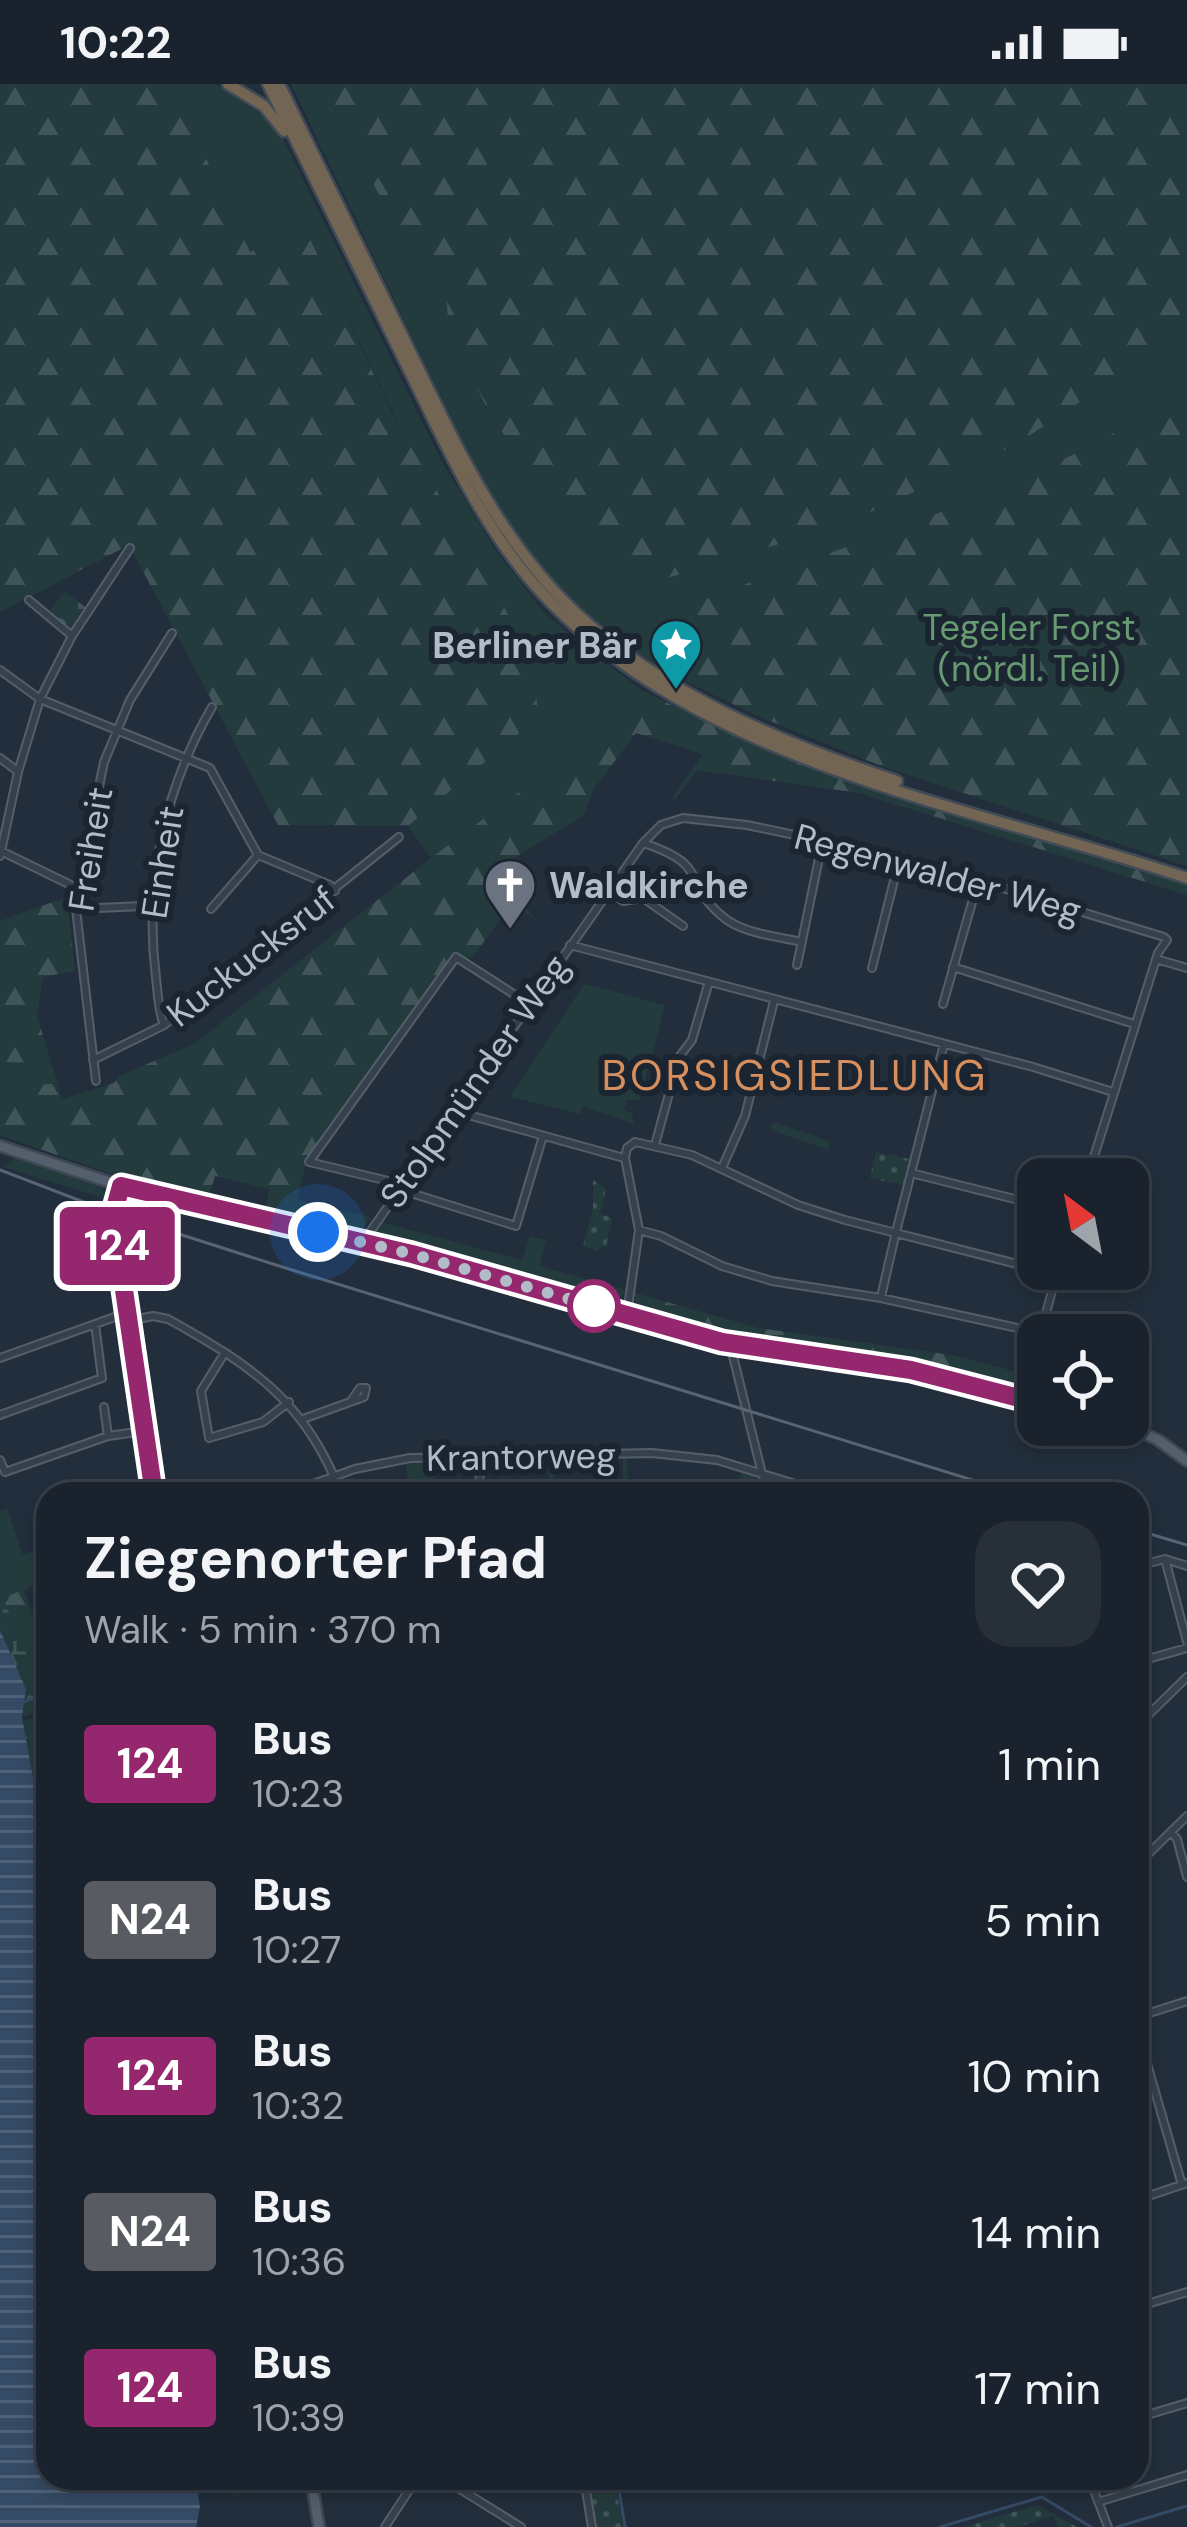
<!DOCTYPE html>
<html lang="en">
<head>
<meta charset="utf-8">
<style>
  body { margin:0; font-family:"DM Sans",sans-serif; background:#272f39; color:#f1f3f6; height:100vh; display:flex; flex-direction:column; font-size:45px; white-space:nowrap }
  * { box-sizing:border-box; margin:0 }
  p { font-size:39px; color:#9fa4aa }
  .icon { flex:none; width:66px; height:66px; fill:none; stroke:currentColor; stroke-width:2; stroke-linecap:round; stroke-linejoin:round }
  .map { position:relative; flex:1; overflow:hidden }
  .drawer { position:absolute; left:36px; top:1398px; width:1113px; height:1008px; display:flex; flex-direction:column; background:#1a222d; border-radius:36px; box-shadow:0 6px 18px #0003,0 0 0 3px #383f49 }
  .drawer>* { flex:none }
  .badge { padding:0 24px; border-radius:9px; font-size:42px; line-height:78px }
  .needle { width:78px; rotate:328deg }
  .buttons { position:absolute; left:1017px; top:1074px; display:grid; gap:24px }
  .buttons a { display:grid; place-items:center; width:132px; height:132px; border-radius:24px; background:#1a222d; box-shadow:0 6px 18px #0003,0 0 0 3px #383f49; font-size:60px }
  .you { position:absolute; width:60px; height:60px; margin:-30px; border:9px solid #fff; border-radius:50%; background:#1a73e8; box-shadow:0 0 0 18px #1a73e833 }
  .map>.badge { position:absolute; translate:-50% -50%; box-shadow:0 0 0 6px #fff }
  .round { display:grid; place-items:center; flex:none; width:126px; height:126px; border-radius:36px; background:#272f39 }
  .head { display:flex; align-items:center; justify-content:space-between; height:204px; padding:0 48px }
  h1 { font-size:57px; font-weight:700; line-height:90px }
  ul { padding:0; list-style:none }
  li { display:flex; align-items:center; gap:36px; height:156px; padding:0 48px }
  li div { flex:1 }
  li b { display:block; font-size:45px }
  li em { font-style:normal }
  li .badge { min-width:132px; font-weight:700; text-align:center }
  .status { display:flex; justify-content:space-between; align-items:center; height:84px; padding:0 60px; background:#1a222d; direction:ltr }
  .status svg { height:33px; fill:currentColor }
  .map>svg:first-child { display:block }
  .green { fill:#243b3d }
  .forest { fill:url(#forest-firs); fill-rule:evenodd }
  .wetland { fill:url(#wetland-marsh) }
  .cemetery { fill:url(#cemetery-stones) }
  .park { fill:url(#park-dots) }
  .water { fill:url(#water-rules) }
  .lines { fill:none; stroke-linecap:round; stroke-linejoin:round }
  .stream { stroke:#354a64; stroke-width:3 }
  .minor-casing { stroke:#545e6a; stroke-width:10 }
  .major-casing { stroke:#3f4955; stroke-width:14 }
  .highway-casing { stroke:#414b57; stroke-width:15 }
  .minor { stroke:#36404c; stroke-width:6 }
  .major { stroke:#545f6d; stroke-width:9 }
  .highway { stroke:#736553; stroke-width:10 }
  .tram { stroke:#586474; stroke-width:3 }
  .line-casing { stroke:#fff; stroke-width:27 }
  .line { stroke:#95276e; stroke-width:18 }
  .walk { stroke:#b2bbc8; stroke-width:12; stroke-dasharray:0 21.6 }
  .stop-dot { fill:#fff; stroke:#95276e; stroke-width:6 }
  .labels { text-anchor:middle; stroke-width:12; stroke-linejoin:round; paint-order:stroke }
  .park-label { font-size:36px; fill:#689a72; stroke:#1b2531 }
  .poi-label { font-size:36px; font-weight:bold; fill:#b2bbc8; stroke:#1b2531; text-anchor:end }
  .street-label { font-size:36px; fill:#b2bbc8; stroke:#1b2531 }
  .quarter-label { font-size:42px; letter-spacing:3px; fill:#d78f5e; stroke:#1b2531 }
</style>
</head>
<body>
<div class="status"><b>10:22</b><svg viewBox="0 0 49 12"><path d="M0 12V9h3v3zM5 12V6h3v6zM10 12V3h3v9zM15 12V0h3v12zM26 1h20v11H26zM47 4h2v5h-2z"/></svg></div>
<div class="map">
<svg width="1187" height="2443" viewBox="0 0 1187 2443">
  <defs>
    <pattern id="forest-firs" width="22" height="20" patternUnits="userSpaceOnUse" patternTransform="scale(3)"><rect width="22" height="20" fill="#243b3d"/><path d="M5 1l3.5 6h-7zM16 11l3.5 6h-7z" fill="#415558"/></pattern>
    <pattern id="wetland-marsh" width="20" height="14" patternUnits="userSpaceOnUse" patternTransform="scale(3)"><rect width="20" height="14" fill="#243b3d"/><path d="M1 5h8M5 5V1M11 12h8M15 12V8" fill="none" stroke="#415558"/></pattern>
    <pattern id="cemetery-stones" width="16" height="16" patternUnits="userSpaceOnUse" patternTransform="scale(3)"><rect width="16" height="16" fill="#243b3d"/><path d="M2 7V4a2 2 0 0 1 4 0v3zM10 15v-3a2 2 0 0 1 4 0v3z" fill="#415558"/></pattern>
    <pattern id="park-dots" width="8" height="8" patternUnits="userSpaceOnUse" patternTransform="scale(3)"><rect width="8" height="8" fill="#243b3d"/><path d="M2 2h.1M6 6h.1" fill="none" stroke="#415558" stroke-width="1.8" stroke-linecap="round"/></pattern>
    <pattern id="water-rules" width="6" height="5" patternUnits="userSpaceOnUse" patternTransform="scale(3)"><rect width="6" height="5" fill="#354a64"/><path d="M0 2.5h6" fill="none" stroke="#506279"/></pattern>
  </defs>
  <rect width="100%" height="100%" fill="#222e3c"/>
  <path class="green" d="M171,0h45l61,42 164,334 54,90 51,65 95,75 -4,15 -206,153 -23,-32 131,-109 -235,-491 -54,26z
    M291,0h32l105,207 18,1 4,39 37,77 44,70 34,44 33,16 20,23 46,18 181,-55 172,-80 170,-114v53l-87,59 -118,55 -348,128 47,34 -13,14 -58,-39 -49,-44 -49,-57 -45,-81z
    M584,900l81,21 -25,95h-14l-2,10 8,3 2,11 -51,-18 -3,8 -70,-17z
    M0,978l51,1 7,20 -58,6z
    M292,982l10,8v20l-7,12 -38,-9 -1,-13 10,-10z
    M16,1073l87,31 1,10 -101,-31z
    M381,1138l141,38 8,-24 16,4 -7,26 87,24 -9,14 -15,-3 -93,-32 -132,-31 -3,-6z
    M7,1424l16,47 25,-9v34l-48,20v-89z
    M232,2394h64l-59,17z"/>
  <path class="forest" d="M0,0h171l79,168 54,-26 90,191 136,235 9,65 -131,109 -130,-1 -149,-280 -129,67z
    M323,0h864v246l-170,114 -172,80 -181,55 -46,-18 -20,-23 -33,-16 -34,-44 -44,-70 -38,-77 -3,-39h-18z
    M1187,299v483l-306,-100 -123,-50 -90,-43 12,-14 -48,-33 350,-129 118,-55z
    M641,606l117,57 70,26 344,106 15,6v10l-328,-102 -162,-23 -22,30 -3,-2 31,-44 -67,-21 -43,57 -9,25 -83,51 10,12 -6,7 31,35 -24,-17 -40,55h-16l-150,205 -9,37 74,17 -12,17 -94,-22 4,-23 -54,-13 -7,22 -91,-22 -117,-41v-46l58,-6 3,17 53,-17 5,-7 75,-32 237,-186 205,-153zM292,982l10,8v20l-7,12 -38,-10 -1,-12 11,-10z
    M67,813l8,74 -32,6 -6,38 14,48 -51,-1v-141z
    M775,1039l54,18v9l-57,-20 -1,-5z
    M635,1209l123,35 194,27 73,19 -5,15 -5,2 -79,-25 -105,-13c-25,-16 -49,-8 -75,-12 -22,-3 -44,-9 -64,-18 -16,-8 -38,-8 -56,-13z
    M24,1505l23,68 -5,3 4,28 -20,1 -26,-59v-30z"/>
  <path class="wetland" d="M4,1517l32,75 -1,8 -7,3 -28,-59v-24z
    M40,1630l8,38v108l-25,-138z"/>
  <path class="cemetery" d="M65,508l24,18 -15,23 -25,-22z"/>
  <path class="park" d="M876,1068l38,8 -6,26 -38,-8z
    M593,1096l13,9 -6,25 12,4 -6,29 -7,-1 -1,5 -15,-5 10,-38z
    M623,1374h4l1,34 106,-1 8,-20 12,3 5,20h-254l44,-1v-34h4l1,34 69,-1z
    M432,1377l4,33h-52l24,-9 -2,-22z
    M48,1603v22l-26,8 4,-28z
    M585,2394h30l7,49h-29z
    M1037,2421l40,22h-18l-6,-11 -36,11h-54z"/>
  <path class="water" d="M0,1546l26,59 -4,28 26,143v618h147l5,29 -4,20h-196z"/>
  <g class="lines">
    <path class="stream" d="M24,1618l24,-11
      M617,2394l8,49
      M940,2443l102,-30 49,30
      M1117,2443l70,-21"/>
    <g class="minor-casing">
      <path id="minor" d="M29,516l43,36
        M0,586l40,29 170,69 48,87 72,30 5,6
        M0,674l16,12
        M643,759c68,22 39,39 79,73 20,18 55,20 80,26
        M3,768l74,36
        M0,772l18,-84 22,-73 32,-63 58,-88
        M609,807l14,10 20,-3 40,28
        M76,825l67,-3
        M211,825l47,-54
        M570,861l463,122 80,25
        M1156,875l31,9
        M797,881l26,-126
        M953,883l181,57
        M872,884l28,-111
        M943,920l36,-126
        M164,941c-6,-15 -6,-31 -8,-47 -12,-95 8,-188 56,-271
        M93,976l71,-35 235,-188
        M96,997l-20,-172 2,-21 26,-126 26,-62 42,-67
        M454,1027l170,47
        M655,1061l24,-88 13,-17 16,-55
        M625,1074l2,-10 8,-6 57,13 106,50 47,15 211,54
        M625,1074l14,72 -12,84
        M722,1084l23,-52 29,-115
        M911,1089l127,32
        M401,1100l-92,-22 147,-205 73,47
        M398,1105l118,37 27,-90
        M639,1146l22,6 61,30 50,15 109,17 159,35
        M896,1148l48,-188
        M363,1158l280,-399 18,-18 22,-7 64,7 161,34 256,78 3,3 -9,13 -71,226
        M881,1213l14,-61
        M128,1237l25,-5 15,3c83,46 139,83 173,175
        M1040,1251l18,-66
        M730,1260l37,150
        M224,1270l-23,37 8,47 54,-16 26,-20
        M0,1274l126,-45
        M1023,1313l15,-56
        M104,1323l4,29
        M0,1331l102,-37 -7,-54
        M303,1335l61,-22 2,-9h-6l-9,13
        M479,1372l1,38
        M0,1376l5,12 103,-36 36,-5
        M285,1410l70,-25 55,-11 242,-5 65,7 111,34
        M1165,1475l22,83
        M1165,1475l22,7
        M1137,1482l28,-7
        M1137,1578l50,-14
        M1137,1642l50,-49
        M1171,1748l6,7 10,38
        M1137,1781l50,-49
        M1137,1933l50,-16
        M1137,1945l45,156
        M1137,2116l50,-17
        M1137,2223l50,-15
        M1137,2334l50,-15
        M442,2394l79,49
        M584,2394l8,49
        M1089,2394l19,49
        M1098,2418l89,-27
        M385,2443l32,-49"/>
    </g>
    <g class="major-casing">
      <path id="major" d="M0,1062l121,40 292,68 305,87 215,33 105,29
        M121,1102l-8,29 41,279
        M1126,1341l32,15 29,21
        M311,2394l8,49"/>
    </g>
    <g class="highway-casing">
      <path id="highway" d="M228,0l36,22 20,25
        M268,0c47,95 94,191 141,286 36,73 69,149 123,212 157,181 438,223 655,296
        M279,0c41,85 83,169 124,253 49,99 92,200 173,276 88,82 209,131 321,168"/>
    </g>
    <use href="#minor" class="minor"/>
    <use href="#major" class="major"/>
    <use href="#highway" class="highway"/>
    <path class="tram" d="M0,1086l107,41 169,54 742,229
      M1137,1446l50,15"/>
  </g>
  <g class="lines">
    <g class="line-casing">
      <path id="line" d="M154,1410l-41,-279 8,-29 291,68 310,88 189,28 127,33"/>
    </g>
    <use href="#line" class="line"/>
    <path class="walk" d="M318,1148l94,22 182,52"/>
  </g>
  <defs>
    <g id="sight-pin" transform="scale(2.7)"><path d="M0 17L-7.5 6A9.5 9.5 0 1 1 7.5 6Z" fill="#0f9aa8" stroke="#1b2531"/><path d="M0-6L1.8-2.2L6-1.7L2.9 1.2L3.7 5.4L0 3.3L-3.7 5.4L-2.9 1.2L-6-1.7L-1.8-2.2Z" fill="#fff"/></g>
    <g id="church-pin" transform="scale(2.7)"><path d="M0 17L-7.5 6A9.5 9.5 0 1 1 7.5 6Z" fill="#6b7280" stroke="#1b2531"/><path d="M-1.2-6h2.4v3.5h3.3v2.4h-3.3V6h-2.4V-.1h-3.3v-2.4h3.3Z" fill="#fff"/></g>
  </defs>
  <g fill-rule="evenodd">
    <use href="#sight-pin" x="676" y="561"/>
    <use href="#church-pin" x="510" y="801"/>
  </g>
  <circle class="stop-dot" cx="594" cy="1222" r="24"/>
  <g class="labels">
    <g class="park-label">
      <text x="1029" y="556">Tegeler Forst<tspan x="1029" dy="41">(nördl. Teil)</tspan></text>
    </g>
    <g class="poi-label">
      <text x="637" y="574">Berliner Bär</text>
      <text x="549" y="814" text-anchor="start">Waldkirche</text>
    </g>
    <g class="street-label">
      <text transform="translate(90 765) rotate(-81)" y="13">Freiheit</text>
      <text transform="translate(162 778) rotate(-81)" y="13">Einheit</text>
      <text transform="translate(938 789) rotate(15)" y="13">Regenwalder Weg</text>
      <text transform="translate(251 872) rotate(-38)" y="13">Kuckucksruf</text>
      <text transform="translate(474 997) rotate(-55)" y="13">Stolpmünder Weg</text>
      <text transform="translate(521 1372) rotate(-1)" y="13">Krantorweg</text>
    </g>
    <g class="quarter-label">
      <text x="795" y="1006">BORSIGSIEDLUNG</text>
    </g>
  </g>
</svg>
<div class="buttons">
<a><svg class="needle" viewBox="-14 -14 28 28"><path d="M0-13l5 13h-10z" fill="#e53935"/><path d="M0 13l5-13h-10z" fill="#9fa4aa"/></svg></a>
<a><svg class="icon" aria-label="locate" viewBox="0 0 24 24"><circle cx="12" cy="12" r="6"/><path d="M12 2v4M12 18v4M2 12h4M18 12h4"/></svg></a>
</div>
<div class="you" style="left:318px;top:1148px"></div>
<b class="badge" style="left:117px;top:1162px;background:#95276e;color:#fff">124</b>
<section class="drawer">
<div class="head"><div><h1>Ziegenorter Pfad</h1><p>Walk · 5 min · 370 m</p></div><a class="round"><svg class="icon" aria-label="heart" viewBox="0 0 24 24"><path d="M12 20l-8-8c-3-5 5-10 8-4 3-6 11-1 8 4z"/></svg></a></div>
<ul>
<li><span class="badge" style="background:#95276e;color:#fff">124</span><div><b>Bus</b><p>10:23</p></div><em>1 min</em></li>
<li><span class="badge" style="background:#595b62;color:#fff">N24</span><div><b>Bus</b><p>10:27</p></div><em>5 min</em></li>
<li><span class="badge" style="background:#95276e;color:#fff">124</span><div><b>Bus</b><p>10:32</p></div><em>10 min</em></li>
<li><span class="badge" style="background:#595b62;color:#fff">N24</span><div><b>Bus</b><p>10:36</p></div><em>14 min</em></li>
<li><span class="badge" style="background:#95276e;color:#fff">124</span><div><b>Bus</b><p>10:39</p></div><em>17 min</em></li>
</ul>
</section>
</div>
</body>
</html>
